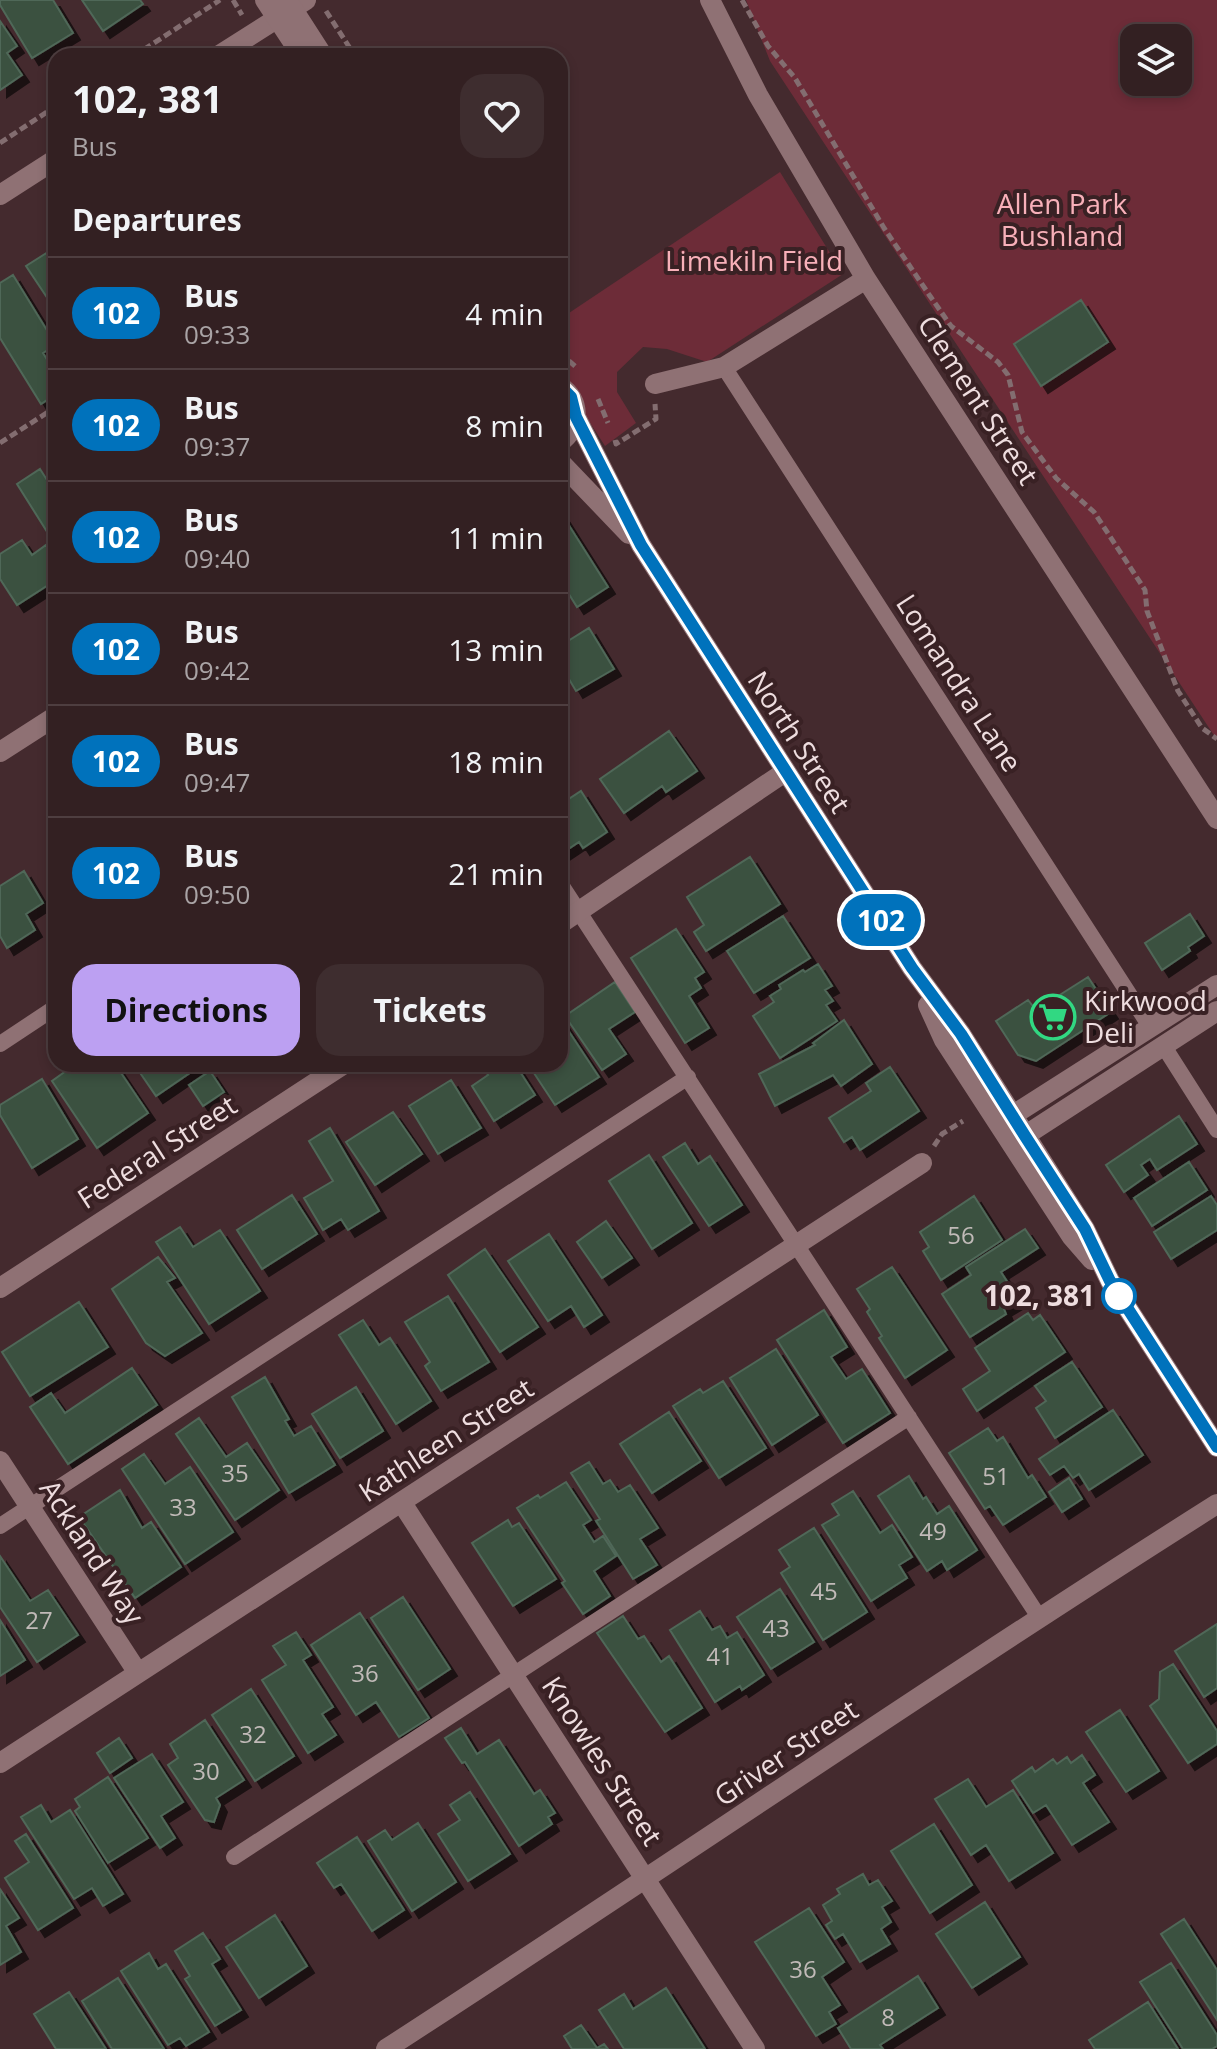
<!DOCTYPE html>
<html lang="en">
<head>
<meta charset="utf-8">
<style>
  body { margin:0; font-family:"Open Sans",sans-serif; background:#3e2d2f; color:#f1f3f6; height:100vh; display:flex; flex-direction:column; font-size:30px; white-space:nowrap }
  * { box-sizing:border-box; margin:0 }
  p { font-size:26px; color:#a9a3a5 }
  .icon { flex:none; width:44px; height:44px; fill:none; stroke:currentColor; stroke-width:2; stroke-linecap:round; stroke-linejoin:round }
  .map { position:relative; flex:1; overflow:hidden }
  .sheet { position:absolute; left:48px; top:48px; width:520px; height:1024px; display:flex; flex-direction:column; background:#332022; border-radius:24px; box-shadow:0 4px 12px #0003,0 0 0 2px #4e3e40 }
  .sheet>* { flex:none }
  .badge { padding:0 16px; border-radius:26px; font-size:28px; line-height:52px }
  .controls { position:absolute; left:1120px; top:24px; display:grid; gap:16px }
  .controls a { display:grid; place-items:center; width:72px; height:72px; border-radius:16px; background:#332022; box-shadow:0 4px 12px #0003,0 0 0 2px #4e3e40; font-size:40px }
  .map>.badge { position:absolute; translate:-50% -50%; box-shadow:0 0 0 4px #fff }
  h2 { padding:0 24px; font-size:30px; line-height:72px }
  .round { display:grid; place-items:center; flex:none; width:84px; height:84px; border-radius:24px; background:#3e2d2f }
  .head { display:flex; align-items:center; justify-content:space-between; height:136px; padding:0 24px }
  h1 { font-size:38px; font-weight:700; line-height:60px }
  .action { display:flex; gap:16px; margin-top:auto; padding:16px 24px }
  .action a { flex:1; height:92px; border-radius:24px; background:#bca0f2; color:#111; font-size:32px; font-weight:700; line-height:92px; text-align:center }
  .action a+a { background:#3e2d2f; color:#f1f3f6 }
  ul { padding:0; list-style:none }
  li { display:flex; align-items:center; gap:24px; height:112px; padding:0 24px; border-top:2px solid #4e3e40 }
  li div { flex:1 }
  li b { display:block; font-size:30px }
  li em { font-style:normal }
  li .badge { min-width:88px; font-weight:700; text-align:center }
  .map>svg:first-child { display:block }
  .green { fill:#6d2c38; fill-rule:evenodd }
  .building { fill:#3a5141; stroke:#506858; stroke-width:2; filter:url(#shadow) }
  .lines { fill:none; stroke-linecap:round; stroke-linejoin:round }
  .path { stroke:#836d70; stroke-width:5; stroke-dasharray:8 4; stroke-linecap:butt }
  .service { stroke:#8f7174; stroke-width:16 }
  .minor { stroke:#8f7174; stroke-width:20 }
  .tertiary { stroke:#8f7174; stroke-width:20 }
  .line-casing { stroke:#fff; stroke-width:18 }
  .line { stroke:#0072bc; stroke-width:12 }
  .stop-dot { fill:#fff; stroke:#0072bc; stroke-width:4 }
  .labels { text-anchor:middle; stroke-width:8; stroke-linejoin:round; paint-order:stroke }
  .number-label { font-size:24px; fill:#c1bab8 }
  .park-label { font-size:28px; fill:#f8b0b9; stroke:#392124 }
  .street-label { font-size:28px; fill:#eedddf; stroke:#392124 }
  .poi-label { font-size:28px; fill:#eedddf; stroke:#392124; text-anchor:start }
  .stop-label { font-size:28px; font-weight:bold; fill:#eedddf; stroke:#392124; text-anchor:end }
</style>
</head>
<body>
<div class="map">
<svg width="1217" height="2049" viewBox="0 0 1217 2049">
  <defs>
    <filter id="shadow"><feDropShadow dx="7" dy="7" stdDeviation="0" flood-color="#0009"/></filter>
  </defs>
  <rect width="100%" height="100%" fill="#442a2e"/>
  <path class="green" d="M746,0h471v740l-447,-679zM1134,38h44v44h-44z
    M780,172l63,102 -136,88 -40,-13 -24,-2 -26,25v20l19,31 -31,23 -45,-70v-57z"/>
  <path class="building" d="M0,0h53l20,33 -41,25 -32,-53z
    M82,0h58l3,4 -40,27z
    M0,21l17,25 -10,7 15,22 -22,15z
    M56,247v64l-30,-45z
    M13,275l43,70 -13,8 13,21v20l-15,10 -41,-66v-55z
    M1081,300l27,42 -67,44 -27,-42z
    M40,469l16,25v52l-39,-62z
    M563,516l45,71 -31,20 -17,-27v-63z
    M22,540l10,15 14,-10 10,16v19l-39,25 -17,-26v-25z
    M589,628l25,41 -38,22 -16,-27v-18z
    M669,731l28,40 -31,21 -4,-6 -38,27 -24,-34z
    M581,791l26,41 -24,16 -4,-6 -18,12 -1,-58 4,6z
    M750,857l30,47 -74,47 -12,-19 10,-7 -17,-28z
    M24,871l19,32 -17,11 9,16 -28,18 -7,-12v-50z
    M1190,914l14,22 -16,11 2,4 -28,19 -17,-27z
    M783,916l27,42 -56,35 -27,-42z
    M676,929l28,43 -9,6 6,10 -12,8 20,32 -24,15 -54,-85z
    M818,964l14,22 -7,4 8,11 -7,4 11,16 -57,37 -27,-42 21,-14 -4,-6 11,-7 -2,-4 24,-15 2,2z
    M1088,977l23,35 -75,49 -18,-6 -22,-34 32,-21 8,10z
    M615,982l20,30 -26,17 17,25 -24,16 -37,-54z
    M560,1018l39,59 -44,28 -27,-41h32z
    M844,1020l28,44 -31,22 -8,-11 -58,31 -16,-32 56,-29 -2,-2z
    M67,1064h48l33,49 -51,35 -45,-67 18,-13z
    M134,1064h69l-47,32z
    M486,1064h29l20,31 -41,26 -22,-35 16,-11 -5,-9z
    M890,1067l29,44 -59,39 -8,-13 -8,5 -15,-24 42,-27 -5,-8z
    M210,1071l14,21 -21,14 -14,-21z
    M42,1079l36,60 -46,29 -32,-53v-10z
    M451,1080l30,48 -43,26 -29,-48z
    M393,1112l29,42 -47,31 -29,-43z
    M1179,1116l18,28 -40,26 -7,-11 -9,6 7,10 -24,17 -18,-27z
    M330,1128l49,83 -31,19 -7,-11 -18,11 -19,-32 29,-17 -24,-40z
    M685,1143l13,21 12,-8 32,49 -33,21 -46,-69z
    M649,1155l43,68 -40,26 -43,-68z
    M1189,1162l18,28 -55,36 -18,-28z
    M292,1195l25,39 -55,35 -25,-39z
    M974,1196l28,44 -61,40 -18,-29 6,-4 -9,-15z
    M1211,1196l6,9v25l-46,29 -17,-27z
    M606,1221l26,37 -30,20 -25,-36z
    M180,1227l13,20 27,-17 40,61 -51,33 -53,-82z
    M1025,1229l13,19 -37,24 18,28 -15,9 2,5 -36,23 -28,-43 29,-19 -5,-8z
    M549,1234l53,81 -18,12 -13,-21 -23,15 -40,-60z
    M485,1249l53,78 -38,25 -52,-77z
    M158,1257l17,21 -8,4 35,51 -37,23 -19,-13 -34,-54z
    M892,1267l55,83 -42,28 -26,-40 3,-2 -15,-24 3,-3 -13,-20z
    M448,1296l41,66 -48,29 -16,-25 5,-4 -25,-40z
    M79,1302l29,45 -78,49 -28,-44z
    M824,1310l23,37 -16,10 15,22 16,-10 28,44 -47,30 -66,-103z
    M1028,1313l5,7 7,-5 25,37 -88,59 -14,-22 27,-18 -15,-23z
    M363,1320l16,25 11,-7 41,63 -35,23 -57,-89z
    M776,1349l42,66 -46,30 -42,-67z
    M1072,1362l30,45 -47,31 -19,-30 10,-7 -11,-15z
    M132,1368l25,37 -89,59 -38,-57 21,-14 14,20z
    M265,1377l24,42 -4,2 9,15 17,-10 24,39 -46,28 -57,-96z
    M723,1381l43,67 -47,30 -46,-72 27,-17 3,4z
    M356,1387l27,44 -43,27 -28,-44z
    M1113,1410l30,45 -54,35 -10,-16 -6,4 -9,-12 -14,9 -11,-16z
    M669,1412l32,49 -49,32 -32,-49z
    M199,1418l27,39 21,-14 32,47 -44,30 -59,-86z
    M988,1428l9,13 6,-4 25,41 4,-3 14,22 -43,28 -13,-19 -5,3 -36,-56z
    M144,1454l21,30 25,-17 43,65 -48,32 -63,-95z
    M589,1462l14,22 7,-4 8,12 12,-7 28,43 -18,11 17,26 -24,14 -37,-58 4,-2 -29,-46z
    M909,1476l14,23 3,-2 11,17 12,-8 28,44 -30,20 -5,-9 -15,10 -49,-75z
    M1069,1478l13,21 -20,13 -13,-20z
    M566,1482l25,38 -8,5 11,17 9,-6 13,20 -22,15 16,25 -27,18 -21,-31 3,-2 -48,-73 21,-13 2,3z
    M120,1490l22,38 9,-6 30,45 -46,31 -56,-81z
    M853,1491l27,42 12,-8 20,32 -13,8 8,13 -36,23 -49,-76 17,-10 -7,-11z
    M508,1520l4,7 7,-4 37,56 -43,27 -41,-63z
    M814,1528l53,84 -44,28 -42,-67 9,-6 -11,-17z
    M0,1556l30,45 18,-11 30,45 -41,27 -37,-55z
    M780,1589l34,53 -43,27 -34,-52z
    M403,1597l47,72 -32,21 -47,-72z
    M700,1611l12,19 8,-4 7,12 10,-6 27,43 -22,15 -2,-4 -25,16 -45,-72z
    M360,1613l69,105 -30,19 -23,-35 -20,13 -45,-70z
    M623,1616l15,23 6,-3 17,26 8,-6 33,52 -37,24 -68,-99z
    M0,1620l25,40 -25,16z
    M1217,1624v64l-13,9 -29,-46z
    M296,1632l15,23 -8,5 30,47 -11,7 14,21 -28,18 -46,-73 24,-15 -13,-19z
    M1173,1664l44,67v13l-29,19 -38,-57 9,-7 1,-27z
    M251,1689l43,67 -39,25 -43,-66z
    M1120,1710l39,61 -33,21 -40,-60z
    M205,1720l39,60 -28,18 4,7 -6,17 -9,-2 -37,-55 10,-7 -8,-14z
    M461,1728l16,26 22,-14 35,54 6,-4 15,23 -7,4 4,7 -33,22 -54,-84 -3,1 -17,-25z
    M119,1738l13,20 -22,15 -13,-20z
    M152,1754l31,48 -22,14 14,22 -15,10 -46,-70z
    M1082,1755l13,20 -12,8 26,39 -37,23 -26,-40 -13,8 -21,-32 20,-14 3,5 18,-13 4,5 10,-7 4,6z
    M108,1777l40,61 -40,25 -33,-52 5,-4 -5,-8z
    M968,1779l18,28 27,-17 40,63 -44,28 -23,-36 -15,10 -36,-56z
    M470,1792l40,62 -42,27 -30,-47 22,-14 -10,-15z
    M41,1805l10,17 19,-12 53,84 -20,12 -11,-18 -18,11 -53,-82z
    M418,1823l38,59 -44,29 -44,-70 17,-11 7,10z
    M934,1824l38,61 -42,28 -39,-62z
    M26,1834l47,74 -35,22 -33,-52 24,-16 -14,-21z
    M357,1837l47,73 -32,21 -31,-47 -7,4 -17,-25z
    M863,1874l6,11 9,-5 14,21 -10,6 9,15 -10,7 9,15 -30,18 -17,-28 -8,5 -9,-14 6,-4 -9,-16 17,-11 -3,-5z
    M0,1889l19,29 -13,8 15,26 -21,13z
    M985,1902l35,55 -48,31 -36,-54z
    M809,1908l35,54 -22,15 18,28 -11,7 7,12 -20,12 -61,-94z
    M275,1915l32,51 -48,32 -33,-51z
    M1184,1919l33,51v50l-56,-86z
    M203,1933l17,26 -8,5 29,46 -26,16 -30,-47 5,-3 -15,-25z
    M149,1953l9,16 8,-5 43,68 -23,14 -6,-8 -12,7 -47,-74z
    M1171,1963l46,72v11l-5,3h-29l-43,-67z
    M918,1976l20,32 -58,37 3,4h-32l-13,-21z
    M118,1978l46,71h-52l-30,-48z
    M666,1988l39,61h-81l-25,-39 25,-16 9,15z
    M69,1992l37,57h-50l-22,-35z
    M1148,2002l30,47h-83l-6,-9z
    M581,2025l16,23 7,-4 4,5h-36l-8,-13z"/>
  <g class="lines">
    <path class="path" d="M233,0l9,15
      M742,0l26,46 27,32 89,150 46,68 21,30 47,36 10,13 14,57 34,46 38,34 51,78 2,21 31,80 24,37 15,11
      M326,11l29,45
      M134,56l86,-56
      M0,143l56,-37
      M560,353l17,15
      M598,399l10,24
      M615,440l1,4 40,-25 -1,-15
      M0,443l56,-36
      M934,1146l8,-12 21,-13"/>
    <path class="service" d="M724,367l427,661
      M560,883l479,734
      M0,1044l56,-37
      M1163,1045l54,85
      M0,1526l688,-449
      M234,1857l675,-440"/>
    <path class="minor" d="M710,0l48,95 108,184 351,540
      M218,56l88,-56
      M0,195l56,-36
      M655,384l69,-17 142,-88
      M560,924l225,-152
      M0,1288l344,-224
      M0,1461l138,212
      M402,1503l353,546
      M0,1763l922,-600
      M386,2049c278,-180 551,-368 831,-545"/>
    <path class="tertiary" d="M265,0l37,56
      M287,0l36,56
      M560,386c21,14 21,41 0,56
      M576,417l65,128 271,423 49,66 124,195 25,52 107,166
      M560,462l69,72
      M0,752l56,-36
      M928,1005l16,35 128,197 20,23
      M1002,1122l215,-137
      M1015,1142l202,-131"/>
  </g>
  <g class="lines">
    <g class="line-casing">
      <path id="line" d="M560,386l11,11 5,20 65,128 271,423 49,66 64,102 60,93 25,52 107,166"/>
    </g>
    <use href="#line" class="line"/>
  </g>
  <defs>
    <g id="supermarket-ring" transform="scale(2.3)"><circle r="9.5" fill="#392124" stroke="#31d882" stroke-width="1.5"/><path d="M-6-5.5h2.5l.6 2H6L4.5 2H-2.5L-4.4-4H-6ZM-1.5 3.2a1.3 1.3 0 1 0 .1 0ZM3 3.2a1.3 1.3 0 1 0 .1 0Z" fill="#31d882"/></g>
  </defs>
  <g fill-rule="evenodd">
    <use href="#supermarket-ring" x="1053" y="1017"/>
  </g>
  <circle class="stop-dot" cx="1119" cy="1296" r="16"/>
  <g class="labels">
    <g class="number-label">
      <text x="961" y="1244">56</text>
      <text x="235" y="1482">35</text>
      <text x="996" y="1485">51</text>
      <text x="183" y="1516">33</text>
      <text x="933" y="1540">49</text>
      <text x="824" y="1600">45</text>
      <text x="39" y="1629">27</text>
      <text x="776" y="1637">43</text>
      <text x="720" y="1665">41</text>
      <text x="365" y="1682">36</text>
      <text x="253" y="1743">32</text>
      <text x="206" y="1780">30</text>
      <text x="803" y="1978">36</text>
      <text x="888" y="2026">8</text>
    </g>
    <g class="park-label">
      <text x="1062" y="214">Allen Park<tspan x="1062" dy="32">Bushland</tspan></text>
      <text x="754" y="271">Limekiln Field</text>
    </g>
    <g class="street-label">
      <text transform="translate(978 400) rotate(57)" y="10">Clement Street</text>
      <text transform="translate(959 683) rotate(57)" y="10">Lomandra Lane</text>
      <text transform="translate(799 742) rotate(57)" y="10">North Street</text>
      <text transform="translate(157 1152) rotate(-33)" y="10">Federal Street</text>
      <text transform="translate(446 1440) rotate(-33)" y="10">Kathleen Street</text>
      <text transform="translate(92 1552) rotate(57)" y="10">Ackland Way</text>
      <text transform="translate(786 1753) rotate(-34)" y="10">Griver Street</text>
      <text transform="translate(602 1761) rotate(57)" y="10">Knowles Street</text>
    </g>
    <g class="poi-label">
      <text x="1084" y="1011">Kirkwood<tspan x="1084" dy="32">Deli</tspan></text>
    </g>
    <g class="stop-label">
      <text x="1095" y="1306">102, 381</text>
    </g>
  </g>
</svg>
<div class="controls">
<a><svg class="icon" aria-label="layers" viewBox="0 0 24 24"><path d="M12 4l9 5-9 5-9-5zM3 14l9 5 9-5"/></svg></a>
</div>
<b class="badge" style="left:881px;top:920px;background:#0072bc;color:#fff">102</b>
<section class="sheet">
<div class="head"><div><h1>102, 381</h1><p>Bus</p></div><a class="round"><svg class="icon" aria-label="heart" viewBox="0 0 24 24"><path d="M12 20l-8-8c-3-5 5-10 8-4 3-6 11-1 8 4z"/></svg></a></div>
<h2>Departures</h2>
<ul>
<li><span class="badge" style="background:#0072bc;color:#fff">102</span><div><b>Bus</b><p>09:33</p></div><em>4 min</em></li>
<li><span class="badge" style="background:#0072bc;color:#fff">102</span><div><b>Bus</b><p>09:37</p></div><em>8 min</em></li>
<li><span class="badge" style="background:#0072bc;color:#fff">102</span><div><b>Bus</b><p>09:40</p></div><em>11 min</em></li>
<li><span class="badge" style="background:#0072bc;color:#fff">102</span><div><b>Bus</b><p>09:42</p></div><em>13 min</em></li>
<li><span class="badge" style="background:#0072bc;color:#fff">102</span><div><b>Bus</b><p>09:47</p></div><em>18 min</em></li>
<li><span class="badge" style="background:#0072bc;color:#fff">102</span><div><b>Bus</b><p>09:50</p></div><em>21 min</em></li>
</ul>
<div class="action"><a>Directions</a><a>Tickets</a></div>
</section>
</div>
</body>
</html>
